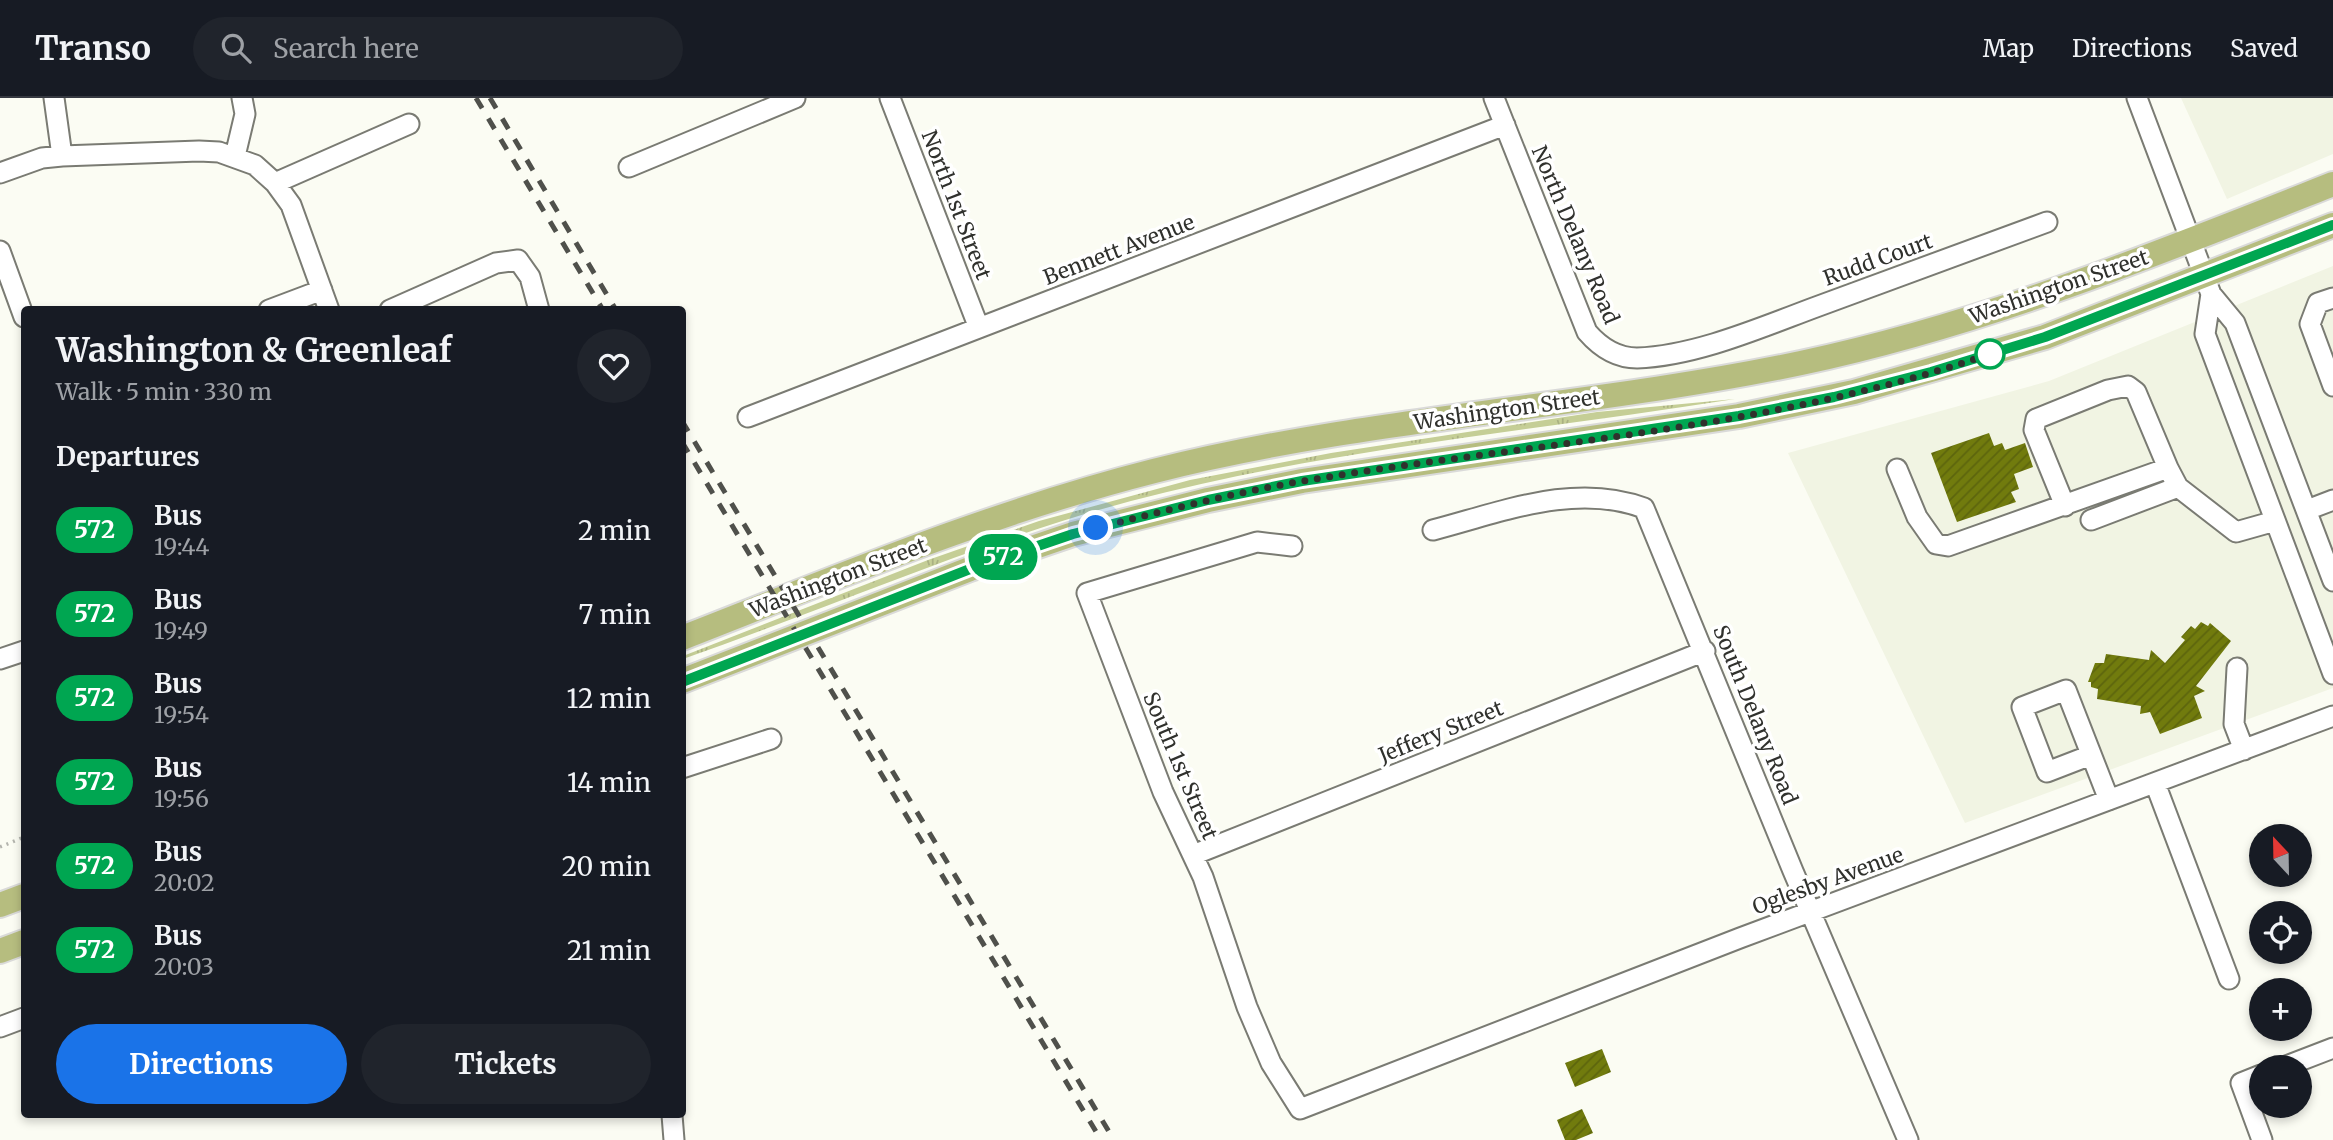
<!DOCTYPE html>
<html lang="en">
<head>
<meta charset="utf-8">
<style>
  body { margin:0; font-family:Merriweather,serif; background:#20242c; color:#f1f3f6; height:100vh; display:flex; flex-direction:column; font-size:26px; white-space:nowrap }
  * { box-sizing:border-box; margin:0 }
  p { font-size:23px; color:#9ea1a6 }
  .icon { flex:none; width:38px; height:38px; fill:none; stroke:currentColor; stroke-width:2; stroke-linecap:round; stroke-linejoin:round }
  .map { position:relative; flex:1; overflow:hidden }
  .details { position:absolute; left:21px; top:208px; width:665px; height:812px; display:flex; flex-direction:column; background:#171b24; border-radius:7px; box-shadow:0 4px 10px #0003 }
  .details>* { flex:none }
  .badge { padding:0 14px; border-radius:23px; font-size:24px; line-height:46px }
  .needle { width:46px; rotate:338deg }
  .fabs { position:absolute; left:2249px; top:726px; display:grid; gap:14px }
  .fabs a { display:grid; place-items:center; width:63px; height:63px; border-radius:50%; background:#171b24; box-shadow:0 4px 10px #0003; font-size:35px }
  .you { position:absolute; width:35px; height:35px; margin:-18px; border:5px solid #fff; border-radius:50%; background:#1a73e8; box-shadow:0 0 0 10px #1a73e833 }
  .map>.badge { position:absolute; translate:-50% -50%; box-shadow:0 0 0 4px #fff }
  h2 { padding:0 35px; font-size:26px; line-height:63px }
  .round { display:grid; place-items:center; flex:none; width:74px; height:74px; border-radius:37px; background:#20242c }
  .head { display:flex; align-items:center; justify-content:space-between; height:119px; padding:0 35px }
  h1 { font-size:33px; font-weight:700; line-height:52px }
  .button { display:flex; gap:14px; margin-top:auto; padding:14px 35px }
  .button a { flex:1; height:80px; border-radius:42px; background:#1a73e8; color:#fff; font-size:28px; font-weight:700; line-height:80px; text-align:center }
  .button a+a { background:#20242c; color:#f1f3f6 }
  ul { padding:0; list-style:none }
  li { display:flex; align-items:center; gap:21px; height:84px; padding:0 35px }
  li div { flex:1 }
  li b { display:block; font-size:26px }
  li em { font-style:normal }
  li .badge { min-width:77px; font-weight:700; text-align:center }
  header { display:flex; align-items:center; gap:42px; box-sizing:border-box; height:98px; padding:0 35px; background:#171b24; border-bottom:2px solid #363941 }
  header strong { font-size:33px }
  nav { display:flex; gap:38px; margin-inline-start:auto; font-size:24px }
  .search { width:490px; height:63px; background:#20242c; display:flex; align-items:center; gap:18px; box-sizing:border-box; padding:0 24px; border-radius:38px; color:#9ea1a6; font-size:26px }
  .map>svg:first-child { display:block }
  .built { fill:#f1f4e3 }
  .grass { fill:url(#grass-tufts) }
  .building { fill:url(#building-hatch) }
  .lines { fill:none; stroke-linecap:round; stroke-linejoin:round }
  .minor-casing { stroke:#7a7b73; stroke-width:23 }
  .major-casing { stroke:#dadad9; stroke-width:28 }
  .path { stroke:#b4b5ae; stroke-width:3.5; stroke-dasharray:2 5; stroke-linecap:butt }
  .minor { stroke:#fff; stroke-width:19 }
  .major { stroke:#b6bd7f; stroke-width:24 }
  .rail { stroke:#4f504b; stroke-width:5; stroke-dasharray:12 12; stroke-linecap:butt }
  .line-casing { stroke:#fff; stroke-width:16 }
  .line { stroke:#00a651; stroke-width:10 }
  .walk { stroke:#30312d; stroke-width:7; stroke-dasharray:0 12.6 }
  .stop-dot { fill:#fff; stroke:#00a651; stroke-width:3.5 }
  .labels { text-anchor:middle; stroke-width:7; stroke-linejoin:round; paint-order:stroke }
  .street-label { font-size:21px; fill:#30312d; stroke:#fff }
</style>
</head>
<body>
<header>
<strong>Transo</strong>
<div class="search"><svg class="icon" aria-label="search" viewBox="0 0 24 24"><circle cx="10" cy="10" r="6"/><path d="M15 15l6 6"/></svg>Search here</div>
<nav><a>Map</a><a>Directions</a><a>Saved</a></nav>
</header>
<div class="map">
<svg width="2333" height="1042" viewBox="0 0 2333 1042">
  <defs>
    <pattern id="grass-tufts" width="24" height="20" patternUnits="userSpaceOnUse" patternTransform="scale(1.75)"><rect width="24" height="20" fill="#c5ce96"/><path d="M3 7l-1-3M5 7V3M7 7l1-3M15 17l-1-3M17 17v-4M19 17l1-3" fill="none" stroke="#aab182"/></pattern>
    <pattern id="building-hatch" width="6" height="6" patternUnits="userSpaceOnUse" patternTransform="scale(1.75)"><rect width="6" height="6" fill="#717b0d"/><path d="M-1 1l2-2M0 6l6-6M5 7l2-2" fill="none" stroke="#5d650d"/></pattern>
  </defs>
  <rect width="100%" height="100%" fill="#fbfcf3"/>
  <path class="built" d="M2181,0h152v56l-106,45z
    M2333,168v422l-368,135 -177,-370 261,-72z"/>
  <path class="grass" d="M1735,301c-201,32 -407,50 -604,102 -153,41 -299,106 -448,158v-3l245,-96 111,-39 151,-41 141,-27 266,-41z"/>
  <path class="building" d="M1989,335l5,13 8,-3 3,7 20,-7 8,24 -19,7 5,15 -8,3 5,10 -59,20 -26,-69z
    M2201,524l7,4 2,-3 21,18 -35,45 9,5 -11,5 8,22 -42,16 -10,-22 -10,2 1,-8 -44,-7 1,-10 -7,-2v-5h-3l7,-19h9l2,-9 43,6 2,-10 14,13 20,-23 -4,-3 10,-11 4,3z
    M1602,951l9,23 -36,15 -10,-24z
    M1582,1011l11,24 -17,7h-11l-8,-20z"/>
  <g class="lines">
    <g class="minor-casing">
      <path id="minor" d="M54,0l8,58
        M890,0l89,230
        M1494,0l93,234c13,15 29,26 50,26 59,-2 125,-31 179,-51 77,-28 154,-56 231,-85
        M2137,0l74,196 24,29 98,258
        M235,58l10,-42 -3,-16
        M629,69l166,-69
        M0,75l42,-15 20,-2 137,-5 20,1 36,13 20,18 16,22 38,105
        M275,85l134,-59
        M0,153l24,66
        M2211,196l-6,40 128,340
        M2333,200l-15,5 -8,21 23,62
        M269,212l53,-20
        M390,212l106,-47 22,-3 12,17 9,33
        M748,319l757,-292
        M1897,371l20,48 19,27 12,2 220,-78 10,19
        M2065,408l-31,-76 2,-11 72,-29 20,-4 8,6 32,76
        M2307,412l26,-10
        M2091,422l87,-33 58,45 39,-11
        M1433,432c69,-18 142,-48 211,-22l149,363 115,269
        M1292,448l-35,-4 -170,51 76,199 40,85 44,130 24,56 29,46 440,-171 593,-222
        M0,561l24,-8
        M2237,570l-3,56 10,26
        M2091,657l-44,17 -25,-65 44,-17 43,110
        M682,670l89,-29
        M2155,685l74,196
        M1193,757l512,-204
        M0,929l24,-9
        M2281,970l52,-20
        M2261,977l-20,8 21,57
        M672,1017l2,25"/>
    </g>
    <g class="major-casing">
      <path id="major" d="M682,540c156,-61 310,-126 472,-167 212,-54 434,-63 647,-108 184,-39 358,-110 532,-179
        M682,583l288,-112 103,-35 135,-34 94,-19 437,-65 115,-24 191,-55 288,-112
        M0,807l24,-9
        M0,853l24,-9"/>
    </g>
    <path class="path" d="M0,749l24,-10"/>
    <use href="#minor" class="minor"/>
    <use href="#major" class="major"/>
    <path class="rail" d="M476,0l127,212
      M490,0l126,212
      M682,323l432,719
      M682,344l419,698"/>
  </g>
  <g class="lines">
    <g class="line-casing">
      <path id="line" d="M682,584l288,-113 103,-35 135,-34 94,-19 437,-65 95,-19 97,-25 114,-35 288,-112"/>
    </g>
    <use href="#line" class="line"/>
    <path class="walk" d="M1096,430c68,-17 137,-35 207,-47 228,-38 466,-51 687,-127"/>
  </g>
  <circle class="stop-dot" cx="1990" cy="256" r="14"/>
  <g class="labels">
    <g class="street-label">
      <text transform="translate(956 107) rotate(69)" y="7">North 1st Street</text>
      <text transform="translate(1575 137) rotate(67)" y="7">North Delany Road</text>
      <text transform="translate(1119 152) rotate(-21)" y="7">Bennett Avenue</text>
      <text transform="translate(1878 162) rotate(-20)" y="7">Rudd Court</text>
      <text transform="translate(2059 189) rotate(-19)" y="7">Washington Street</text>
      <text transform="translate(1507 312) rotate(-8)" y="7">Washington Street</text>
      <text transform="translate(838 480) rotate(-21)" y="7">Washington Street</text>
      <text transform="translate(1755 617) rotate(68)" y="7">South Delany Road</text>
      <text transform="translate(1441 634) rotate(-22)" y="7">Jeffery Street</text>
      <text transform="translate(1180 668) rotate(67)" y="7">South 1st Street</text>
      <text transform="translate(1828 783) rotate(-20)" y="7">Oglesby Avenue</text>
    </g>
  </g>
</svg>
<div class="fabs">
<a><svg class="needle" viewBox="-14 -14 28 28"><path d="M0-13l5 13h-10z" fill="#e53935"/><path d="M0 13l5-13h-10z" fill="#9ea1a6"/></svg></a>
<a><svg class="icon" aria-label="locate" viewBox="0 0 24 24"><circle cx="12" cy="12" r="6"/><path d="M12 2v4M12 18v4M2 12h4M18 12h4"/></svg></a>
<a>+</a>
<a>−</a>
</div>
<div class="you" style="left:1096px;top:430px"></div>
<b class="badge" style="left:1003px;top:459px;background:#00a651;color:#fff">572</b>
<section class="details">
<div class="head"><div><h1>Washington &amp; Greenleaf</h1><p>Walk · 5 min · 330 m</p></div><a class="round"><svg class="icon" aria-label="heart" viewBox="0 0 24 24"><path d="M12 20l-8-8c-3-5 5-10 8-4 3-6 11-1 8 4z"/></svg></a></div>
<h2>Departures</h2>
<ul>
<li><span class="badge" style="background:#00a651;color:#fff">572</span><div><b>Bus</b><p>19:44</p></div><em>2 min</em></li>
<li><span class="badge" style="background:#00a651;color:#fff">572</span><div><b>Bus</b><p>19:49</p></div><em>7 min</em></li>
<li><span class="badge" style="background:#00a651;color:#fff">572</span><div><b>Bus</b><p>19:54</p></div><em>12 min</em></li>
<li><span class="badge" style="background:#00a651;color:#fff">572</span><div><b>Bus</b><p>19:56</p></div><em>14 min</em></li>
<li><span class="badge" style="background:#00a651;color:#fff">572</span><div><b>Bus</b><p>20:02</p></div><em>20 min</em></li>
<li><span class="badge" style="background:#00a651;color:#fff">572</span><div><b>Bus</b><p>20:03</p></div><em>21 min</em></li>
</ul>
<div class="button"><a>Directions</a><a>Tickets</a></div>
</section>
</div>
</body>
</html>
